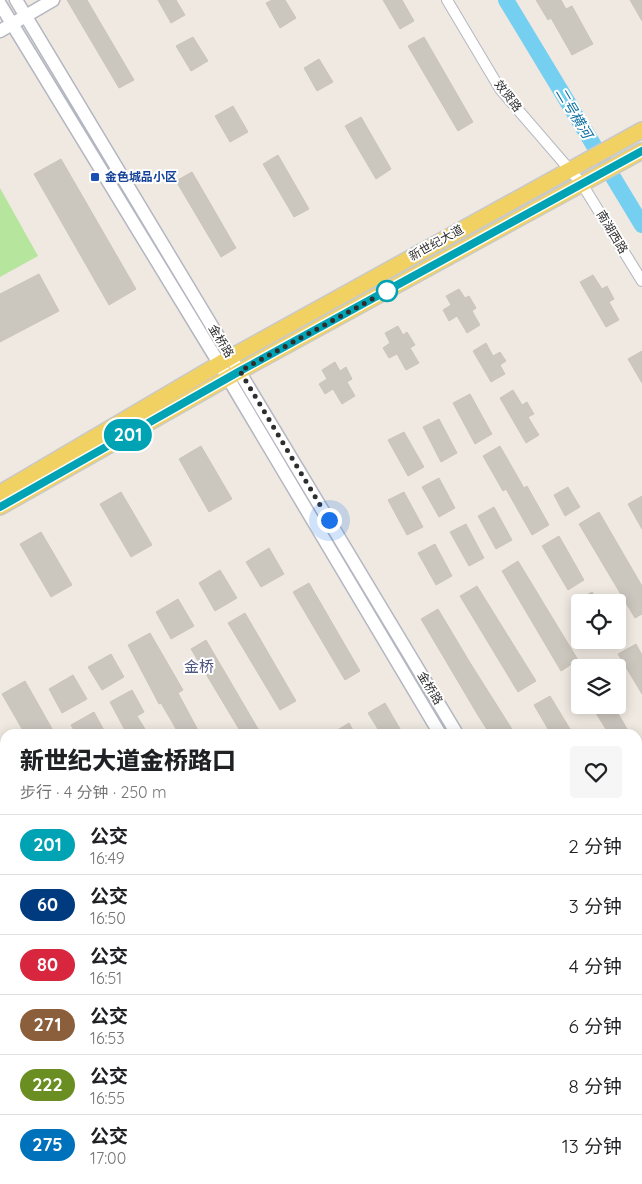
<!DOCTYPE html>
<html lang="zh">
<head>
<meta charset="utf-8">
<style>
  body { margin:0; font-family:Quicksand,"Noto Sans SC",sans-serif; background:#f6f6f6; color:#202124; height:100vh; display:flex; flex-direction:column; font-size:19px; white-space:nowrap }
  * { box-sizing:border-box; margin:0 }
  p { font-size:16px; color:#757577 }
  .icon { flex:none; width:28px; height:28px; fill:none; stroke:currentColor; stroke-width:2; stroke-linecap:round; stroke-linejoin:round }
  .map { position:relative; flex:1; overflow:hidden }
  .details { position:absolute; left:0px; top:729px; width:642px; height:456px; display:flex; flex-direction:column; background:#fff; border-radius:15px 15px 0 0; box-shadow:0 2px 12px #0003 }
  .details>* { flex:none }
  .badge { padding:0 10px; border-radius:16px; font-size:18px; line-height:32px }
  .fabs { position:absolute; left:571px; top:594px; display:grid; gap:10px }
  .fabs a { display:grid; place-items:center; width:55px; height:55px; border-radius:5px; background:#fff; box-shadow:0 2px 12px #0003; font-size:25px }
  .you { position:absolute; width:25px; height:25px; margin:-12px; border:4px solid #fff; border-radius:50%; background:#1a73e8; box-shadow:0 0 0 8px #1a73e833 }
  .map>.badge { position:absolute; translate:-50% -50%; box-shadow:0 0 0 2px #fff }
  .round { display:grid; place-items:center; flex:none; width:52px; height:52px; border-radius:5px; background:#f6f6f6 }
  .overview { display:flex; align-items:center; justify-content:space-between; height:85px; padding:0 20px }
  h1 { font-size:24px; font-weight:800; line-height:38px }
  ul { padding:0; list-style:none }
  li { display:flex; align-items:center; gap:15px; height:60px; padding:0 20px; border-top:1px solid #e0e0e0 }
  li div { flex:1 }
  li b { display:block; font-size:19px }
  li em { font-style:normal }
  li .badge { min-width:55px; font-weight:700; text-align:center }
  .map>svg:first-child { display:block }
  .green { fill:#b6e59e }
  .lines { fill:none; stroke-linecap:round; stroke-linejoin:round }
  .river { stroke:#75cff0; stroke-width:16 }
  .building { fill:#cbc7bf; stroke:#cbc5ba }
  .minor-casing { stroke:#b4b7c1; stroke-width:12 }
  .tertiary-casing { stroke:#b4b7c1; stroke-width:15 }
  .primary-casing { stroke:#c9c9c9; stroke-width:18 }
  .minor { stroke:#fff; stroke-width:10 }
  .tertiary { stroke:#fff; stroke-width:12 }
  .primary { stroke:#f2d163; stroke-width:15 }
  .line-casing { stroke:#fff; stroke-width:11 }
  .line { stroke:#00a3b4; stroke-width:8 }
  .walk { stroke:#2e2e2e; stroke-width:5; stroke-dasharray:0 9 }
  .transit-dot { fill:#1a4fb4; stroke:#fff; stroke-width:2 }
  .stop-dot { fill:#fff; stroke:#00a3b4; stroke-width:2.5 }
  .labels { text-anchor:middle; stroke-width:4; stroke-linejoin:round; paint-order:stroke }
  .street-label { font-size:12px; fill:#2e2e2e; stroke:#fff }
  .transit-label { font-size:12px; font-weight:bold; fill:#164399; stroke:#fff; text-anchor:start }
  .water-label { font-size:14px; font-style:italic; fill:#0d6fa3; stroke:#fff }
  .quarter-label { font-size:15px; fill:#4d5680; stroke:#fff }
</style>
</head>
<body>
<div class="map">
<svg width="642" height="1184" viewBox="0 0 642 1184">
  <rect width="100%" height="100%" fill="#efe9e1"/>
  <path class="green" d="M0,188l38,68 -38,21z"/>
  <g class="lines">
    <path class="river" d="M506,0l136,225
      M0,778l5,8
      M245,1180l2,4"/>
  </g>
  <path class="building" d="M67,0h20l47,80 -15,8z
    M158,0h18l9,15 -14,8z
    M272,0h13l11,18 -16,10 -14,-25z
    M383,0h19l12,21 -14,8z
    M536,0h25l5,9 6,-3 21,38 -21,11 -21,-37 -3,2z
    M630,0h12v21z
    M193,37l15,24 -17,10 -15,-25z
    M424,37l49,85 -15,9 -50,-85z
    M319,59l14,23 -16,9 -13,-23z
    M233,106l15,26 -18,10 -15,-26z
    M361,117l30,52 -15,10 -31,-53z
    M278,155l31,54 -15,8 -31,-53z
    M61,159l75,130 -27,16 -75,-131z
    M192,172l44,76 -15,9 -45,-76z
    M39,274l20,37 -59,31v-48z
    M593,275l9,14 5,-3 7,13 -5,3 10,18 -13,7 -26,-45z
    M459,289l6,9 4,-2 7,12 -4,3 8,14 -13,8 -10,-17 -8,5 -6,-11 8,-5 -5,-9z
    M398,326l5,9 4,-3 8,13 -5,3 9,15 -13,7 -9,-16 -8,4 -6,-10 7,-5 -5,-10z
    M486,343l7,13 7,-4 6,9 -6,4 5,9 -14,8 -18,-31z
    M642,351v32l-14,-24z
    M335,362l5,9 6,-4 6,12 -5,3 8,14 -13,8 -9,-15 -8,5 -6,-10 8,-5 -5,-9z
    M513,390l9,15 5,-3 7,12 -6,3 11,18 -13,8 -26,-45z
    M470,394l22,40 -17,10 -22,-41z
    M439,419l18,34 -16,9 -18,-35z
    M404,432l20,35 -16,9 -20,-36z
    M201,446l31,53 -23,13 -30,-53z
    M500,446l24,42 3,-2 22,39 -17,10 -26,-46 -3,2 -20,-35z
    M439,478l16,30 -16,9 -17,-30z
    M568,487l12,20 -15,9 -11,-21z
    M121,492l31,53 -21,12 -31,-53z
    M404,492l19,35 -16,8 -19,-35z
    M642,496v33l-14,-25z
    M494,507l18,33 -16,9 -18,-33z
    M599,512l43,74v28l-7,4 -56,-94z
    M466,524l18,34 -15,8 -19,-34z
    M41,532l31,53 -21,12 -31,-53z
    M559,536l25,44 -16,10 -26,-44z
    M435,544l17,32 -16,9 -18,-32z
    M269,548l15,26 -23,13 -15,-25z
    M518,561l60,99 -17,11 -59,-100z
    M220,570l17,28 -22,13 -16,-28z
    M309,583l51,88 -15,9 -52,-88z
    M477,586l59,95 -18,11 -58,-96z
    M592,592l6,10h-23z
    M178,599l16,27 -23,13 -15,-27z
    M438,609l31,52 46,73h-25l-11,-17 -58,-98z
    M245,613l51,88 -16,9 -52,-87z
    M150,633l33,57 -5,3 22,41h-21l-18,-31 -2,1 -31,-59z
    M206,640l55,94h-19l-51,-85z
    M636,644l6,11v39l-24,-40z
    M111,654l13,23 -22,13 -14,-23z
    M73,675l14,24 -25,14 -13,-24z
    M25,681l30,53h-30l-23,-40z
    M132,690l12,22 -7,4 11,18h-21l-17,-32z
    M550,696l23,38h-22l-17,-29z
    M385,703l18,31h-22l-13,-21z
    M591,705h22l17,29h-21z
    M94,712l12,22h-30l-5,-9z
    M349,723l6,11h-24z"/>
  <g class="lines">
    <g class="minor-casing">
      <path id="minor" d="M447,0l53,89 82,95 60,97"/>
    </g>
    <g class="tertiary-casing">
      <path id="tertiary" d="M16,0l441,734
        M0,4l228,374 212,356
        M0,31l53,-31
        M638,1035l4,7
        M638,1064l4,8
        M0,1159l5,9
        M12,1180l3,4"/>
    </g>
    <g class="primary-casing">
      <path id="primary" d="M0,493l231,-136 411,-227
        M0,507l240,-136 402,-220"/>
    </g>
    <use href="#minor" class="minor"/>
    <use href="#tertiary" class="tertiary"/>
    <use href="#primary" class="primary"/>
  </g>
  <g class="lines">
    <g class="line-casing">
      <path id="line" d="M0,507l240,-136 402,-220"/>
    </g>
    <use href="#line" class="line"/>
    <path class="walk" d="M329,520l-89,-149 147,-80"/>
  </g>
  <rect class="transit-dot" x="90" y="172" width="10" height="10" rx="2.5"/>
  <circle class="stop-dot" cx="387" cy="291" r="10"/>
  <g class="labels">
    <g class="street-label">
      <text transform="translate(508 96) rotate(52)" y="4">效贤路</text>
      <text transform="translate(612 232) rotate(59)" y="4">南湖西路</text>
      <text transform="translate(436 243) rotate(-29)" y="4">新世纪大道</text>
      <text transform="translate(221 341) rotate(59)" y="4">金桥路</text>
      <text transform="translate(430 688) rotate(59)" y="4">金桥路</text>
    </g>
    <g class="transit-label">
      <text x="105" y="181">金色城品小区</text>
    </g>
    <g class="water-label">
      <text transform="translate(574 113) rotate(59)" y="5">二号横河</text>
    </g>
    <g class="quarter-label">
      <text x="199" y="672">金桥</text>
    </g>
  </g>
</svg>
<div class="fabs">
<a><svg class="icon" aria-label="locate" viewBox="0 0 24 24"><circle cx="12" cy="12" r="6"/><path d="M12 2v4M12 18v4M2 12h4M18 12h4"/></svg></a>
<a><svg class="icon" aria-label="layers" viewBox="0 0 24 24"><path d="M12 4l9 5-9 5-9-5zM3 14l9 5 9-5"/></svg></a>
</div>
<div class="you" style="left:329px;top:520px"></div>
<b class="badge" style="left:128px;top:435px;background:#00a3b4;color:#fff">201</b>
<section class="details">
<div class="overview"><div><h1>新世纪大道金桥路口</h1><p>步行 · 4 分钟 · 250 m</p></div><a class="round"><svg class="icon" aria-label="heart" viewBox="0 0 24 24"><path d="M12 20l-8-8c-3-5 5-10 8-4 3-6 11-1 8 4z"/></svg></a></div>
<ul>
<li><span class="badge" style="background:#00a3b4;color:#fff">201</span><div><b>公交</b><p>16:49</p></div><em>2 分钟</em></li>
<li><span class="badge" style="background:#003b80;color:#fff">60</span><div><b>公交</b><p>16:50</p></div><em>3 分钟</em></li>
<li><span class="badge" style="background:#d7263d;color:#fff">80</span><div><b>公交</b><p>16:51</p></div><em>4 分钟</em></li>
<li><span class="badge" style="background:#8b5e3c;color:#fff">271</span><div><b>公交</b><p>16:53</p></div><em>6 分钟</em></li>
<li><span class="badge" style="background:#6b8e23;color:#fff">222</span><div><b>公交</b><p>16:55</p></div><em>8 分钟</em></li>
<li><span class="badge" style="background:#0072bc;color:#fff">275</span><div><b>公交</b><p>17:00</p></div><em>13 分钟</em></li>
</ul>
</section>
</div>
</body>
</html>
